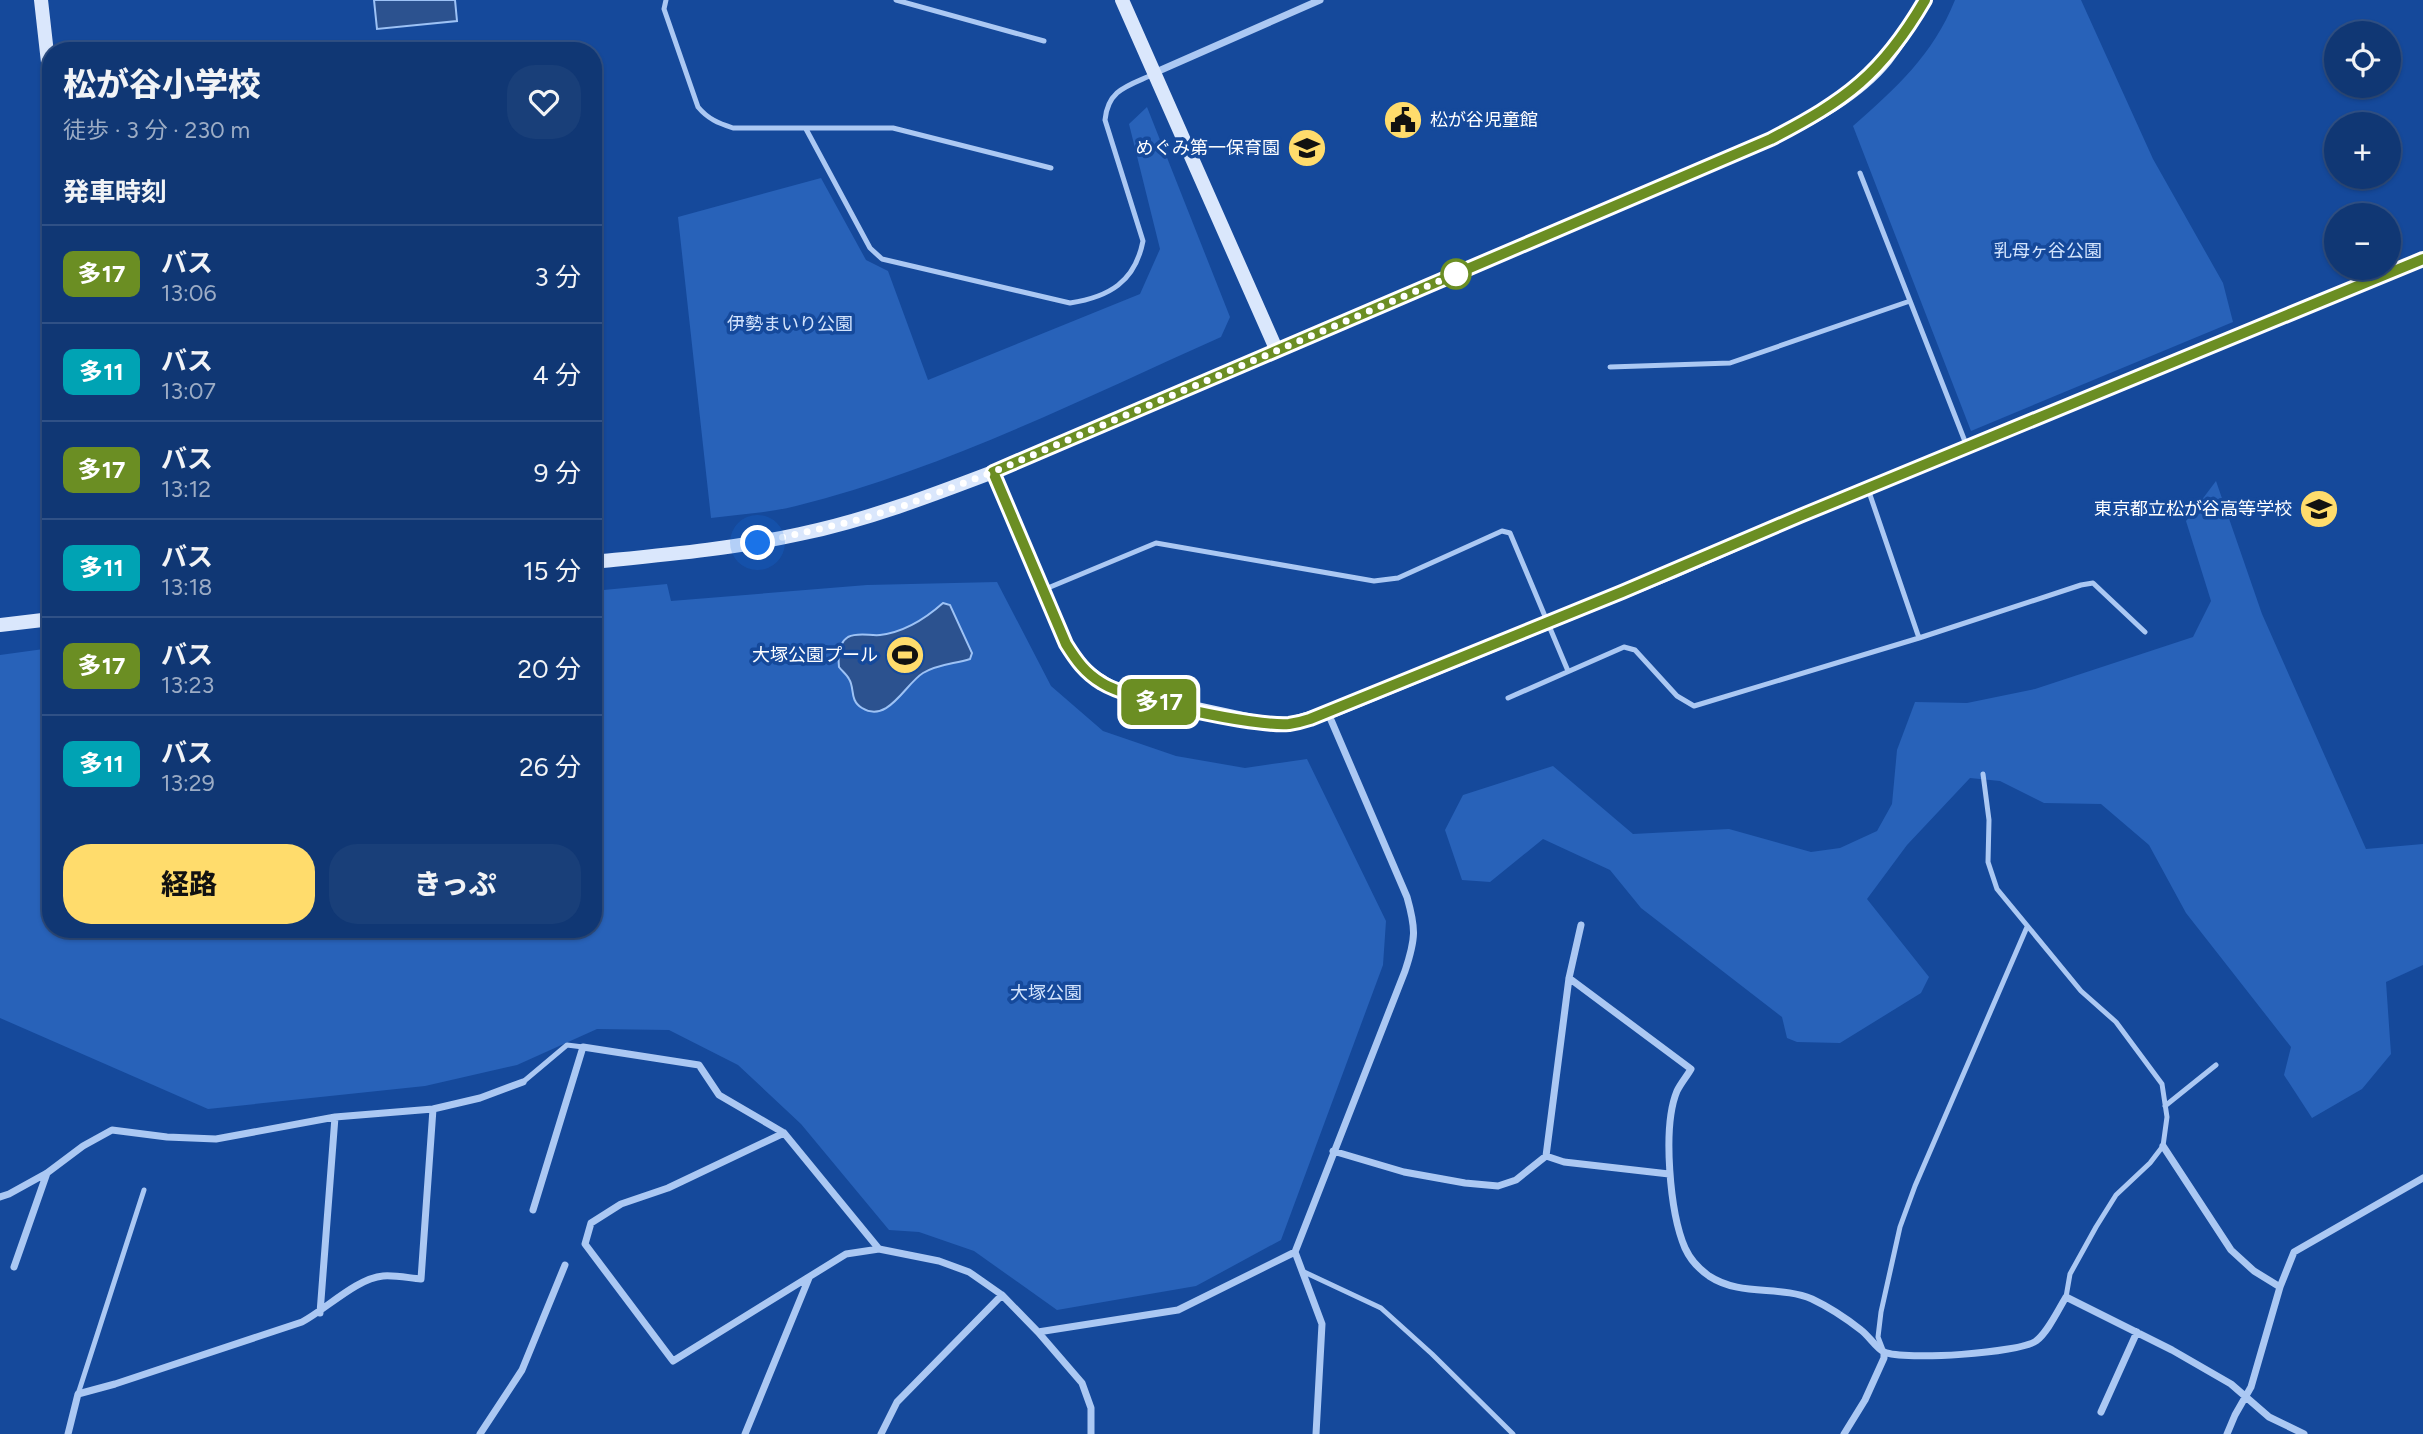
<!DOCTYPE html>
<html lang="ja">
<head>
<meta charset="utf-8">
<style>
  body { margin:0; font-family:Figtree,"Noto Sans JP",sans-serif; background:#193f79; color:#f1f3f6; height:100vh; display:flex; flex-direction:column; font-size:26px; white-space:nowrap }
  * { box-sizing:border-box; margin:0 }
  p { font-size:23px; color:#9cacc5 }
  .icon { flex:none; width:38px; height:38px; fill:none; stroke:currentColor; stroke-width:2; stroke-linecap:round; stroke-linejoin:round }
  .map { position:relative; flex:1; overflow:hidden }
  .sheet { position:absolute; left:42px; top:42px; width:560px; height:896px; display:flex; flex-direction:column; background:#103774; border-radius:28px; box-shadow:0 2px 5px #0004,0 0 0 2px #305186 }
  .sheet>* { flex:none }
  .badge { padding:0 14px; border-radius:10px; font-size:24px; line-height:46px }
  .buttons { position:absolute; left:2324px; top:21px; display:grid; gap:14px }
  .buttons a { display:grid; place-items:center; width:77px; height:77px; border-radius:50%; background:#103774; box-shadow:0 2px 5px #0004,0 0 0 2px #305186; font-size:35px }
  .you { position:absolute; width:35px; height:35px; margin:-18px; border:5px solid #fff; border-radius:50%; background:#1a73e8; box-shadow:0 0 0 10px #1a73e833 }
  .map>.badge { position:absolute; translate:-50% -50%; box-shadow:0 0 0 4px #fff }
  h2 { padding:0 21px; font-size:26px; line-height:63px }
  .round { display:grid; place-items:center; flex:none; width:74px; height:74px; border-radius:28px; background:#193f79 }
  .headline { display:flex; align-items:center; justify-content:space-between; height:119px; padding:0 21px }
  h1 { font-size:33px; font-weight:800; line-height:52px }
  .cta { display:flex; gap:14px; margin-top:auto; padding:14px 21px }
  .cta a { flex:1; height:80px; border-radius:28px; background:#ffdc6c; color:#111; font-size:28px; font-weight:800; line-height:80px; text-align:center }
  .cta a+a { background:#193f79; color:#f1f3f6 }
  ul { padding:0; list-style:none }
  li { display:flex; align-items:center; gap:21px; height:98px; padding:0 21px; border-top:2px solid #305186 }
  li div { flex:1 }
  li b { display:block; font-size:26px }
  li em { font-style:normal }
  li .badge { min-width:77px; font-weight:700; text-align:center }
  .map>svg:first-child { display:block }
  .green { fill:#2862b9 }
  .water { fill:#2c528f; stroke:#9dc2f5; stroke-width:2 }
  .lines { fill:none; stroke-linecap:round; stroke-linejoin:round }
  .lane { stroke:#abc8f3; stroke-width:5 }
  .street { stroke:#abc8f3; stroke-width:7 }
  .secondary { stroke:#dae7fc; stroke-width:14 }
  .line-casing { stroke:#fff; stroke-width:16 }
  .line { stroke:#6b8e23; stroke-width:10 }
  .walk { stroke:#fff; stroke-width:7; stroke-dasharray:0 12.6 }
  .stop-dot { fill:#fff; stroke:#6b8e23; stroke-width:3.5 }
  .labels { text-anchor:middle; stroke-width:7; stroke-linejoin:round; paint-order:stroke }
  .poi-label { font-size:18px; fill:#fff; stroke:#15499b; text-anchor:end }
  .park-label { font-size:18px; fill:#d3e4fd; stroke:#15499b }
</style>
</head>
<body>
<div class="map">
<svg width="2423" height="1434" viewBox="0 0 2423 1434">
  <rect width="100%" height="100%" fill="#15499b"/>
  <path class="green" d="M1955,0h126l72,159 70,124 10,39 -262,109 -118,-305c43,-38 80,-71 102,-126z
    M1147,107l83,210 -9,20c-139,62 -277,132 -425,169 -27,7 -57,8 -85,12l-33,-301 143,-39 45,82 22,11 40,109 212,-86 20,-45 -31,-125z
    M2216,481l46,133 104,235 57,-5v121l-37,17 5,72 -29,35 -50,29 -28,-43 7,-28 -105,-134 -37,-68 -48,-41 -57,-1 -44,-22 -30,-3 -63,67 -40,54 62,78 -8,16 -81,50 -43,-1 -10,-4 -5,-21 -141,-109 -31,-38 -67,-31 -53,43 -28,-2 -17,-50 18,-35 90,-29 80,68 96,-5 82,23 29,-4 37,-17 15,-27 5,-54 18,-48 52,1 68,-14 158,-52 18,-36 -25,-80z
    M997,582l54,104 52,45 73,25 69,12 62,-9 79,162 -3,44 -102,275 -85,46 -139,24 -83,-59 -55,-19 -30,-2 -88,-106 -63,-59 -69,-35 -72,-1 -80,36 -92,21 -217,23 -208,-91v-363l51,-7v281h542v-338l74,-7 4,17 196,-16z"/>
  <path class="water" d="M374,0h81l2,21 -80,8z
    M943,603l7,2 22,48 -2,6c-16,5 -32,5 -47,14 -18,11 -35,51 -61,35 -13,-8 -7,-20 -13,-29 -2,-4 -7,-8 -10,-12 -1,-10 -1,-24 9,-30 10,-5 22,-1 32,-2 25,-3 45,-16 63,-32z"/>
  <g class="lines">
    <path class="lane" d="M666,0l-2,9 34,98c10,12 20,16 35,21h160l158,40
      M896,0l148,41
      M806,129l64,119 12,11 188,44c39,-6 65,-21 73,-62l-38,-121c3,-31 23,-34 49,-46
      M1860,173l106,271
      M1610,367l120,-4 180,-62
      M1868,489l51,149
      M1043,590l113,-47 218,38 24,-3 104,-47 8,2 58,138
      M1508,698l116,-51 11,3 42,46 17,10 225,-68 162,-53 12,-2 52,49
      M1983,774l6,46 -1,42 9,27 84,102 35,31 46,62 5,33 -4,29 -13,17 -34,32 -20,32 -26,47 -4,23
      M523,1082l44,-37 16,2
      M2165,1106l51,-41
      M1302,1271l79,37 51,46 81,80
      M1883,1350l-5,-13 3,-25 19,-85 15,-41 112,-259
      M78,1394l66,-204"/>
    <path class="street" d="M1154,73l166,-73
      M1569,978l122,91c-4,7 -10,14 -14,22 -15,36 -7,122 8,157 5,11 14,21 24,28 32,21 70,9 103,23 17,8 35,20 49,31 8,6 15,18 23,22 21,9 135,1 152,-11 12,-9 22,-31 30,-44l106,53 59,34 38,33 35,17
      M784,1133l-116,55 -47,16 -30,19 -6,21 88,117 173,-107 33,-5 60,12 30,11 33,23 36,37 140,-22 117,-58 110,-281c11,-33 11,-42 2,-74l-79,-184
      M2163,1146l68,104 23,21 26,16
      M1333,1151l71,21 61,11 33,3 18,-6 30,-24 23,-178 12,-53
      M1546,1156l18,6 105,12
      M0,1197l9,-3 38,-21 36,-27 29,-16 55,7 49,2 119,-22 98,-8 47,-11 43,-16
      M533,1210l50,-163 116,18 20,30 65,38 95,116
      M1295,1252l27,72 -6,110
      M14,1267l33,-94
      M320,1313l15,-196
      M1038,1332l44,51 9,25v26
      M2101,1412l36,-80
      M68,1434l10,-40 37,-10 187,-62c23,-12 55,-44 81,-46 12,-1 26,2 38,3l12,-170
      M480,1434l42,-64 43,-105
      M745,1434l64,-156
      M881,1434l16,-32 105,-107
      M1844,1434l21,-34 19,-42v-6
      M2227,1434l8,-19 16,-28 29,-100 14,-35 129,-74"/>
    <path class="secondary" d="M41,0l10,89
      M1122,0l155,351
      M993,472l73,172c16,26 29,36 57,49l139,30 28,1 37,-11 345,-141 128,-56 623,-257
      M593,562c69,-7 139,-13 207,-28 67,-14 130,-38 193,-62l778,-333c41,-21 86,-44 115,-80 15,-19 27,-39 39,-59
      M0,625l51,-6"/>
  </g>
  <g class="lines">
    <g class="line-casing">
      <path id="line" d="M1925,0c-43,74 -79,100 -154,139l-778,333 73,172c10,16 19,29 36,39 27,17 155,44 187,41 7,-1 15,-3 21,-5l312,-127 178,-76 623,-257"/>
    </g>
    <use href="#line" class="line"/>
    <path class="walk" d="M758,543l96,-22 49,-15 90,-34 463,-198"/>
  </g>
  <defs>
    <g id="civic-disc" transform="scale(2.0125)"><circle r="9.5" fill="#ffdc6c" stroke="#15499b"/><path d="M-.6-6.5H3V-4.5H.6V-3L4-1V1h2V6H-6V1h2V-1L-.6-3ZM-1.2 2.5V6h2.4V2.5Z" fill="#111"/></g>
    <g id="school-disc" transform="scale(2.0125)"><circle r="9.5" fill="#ffdc6c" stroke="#15499b"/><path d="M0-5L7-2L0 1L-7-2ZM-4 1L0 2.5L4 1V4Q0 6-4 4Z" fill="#111"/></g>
    <g id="stadium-disc" transform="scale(2.0125)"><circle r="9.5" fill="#ffdc6c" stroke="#15499b"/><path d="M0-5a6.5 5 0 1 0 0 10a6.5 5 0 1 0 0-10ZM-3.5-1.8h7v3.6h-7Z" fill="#111"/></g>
  </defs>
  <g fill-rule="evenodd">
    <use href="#civic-disc" x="1403" y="120"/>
    <use href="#school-disc" x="1307" y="148"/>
    <use href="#school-disc" x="2319" y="509"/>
    <use href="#stadium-disc" x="905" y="655"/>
  </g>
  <circle class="stop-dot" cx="1456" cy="274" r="14"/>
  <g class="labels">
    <g class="poi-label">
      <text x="1430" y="126" text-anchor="start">松が谷児童館</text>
      <text x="1280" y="154">めぐみ第一保育園</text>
      <text x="2292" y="515">東京都立松が谷高等学校</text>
      <text x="878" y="661">大塚公園プール</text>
    </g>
    <g class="park-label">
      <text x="2048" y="257">乳母ヶ谷公園</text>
      <text x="790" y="330">伊勢まいり公園</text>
      <text x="1046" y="999">大塚公園</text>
    </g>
  </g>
</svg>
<div class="buttons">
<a><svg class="icon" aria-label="locate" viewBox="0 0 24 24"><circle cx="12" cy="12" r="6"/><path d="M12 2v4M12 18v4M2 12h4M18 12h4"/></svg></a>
<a>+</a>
<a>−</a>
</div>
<div class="you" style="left:758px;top:543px"></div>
<b class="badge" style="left:1159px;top:702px;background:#6b8e23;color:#fff">多17</b>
<section class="sheet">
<div class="headline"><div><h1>松が谷小学校</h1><p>徒歩 · 3 分 · 230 m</p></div><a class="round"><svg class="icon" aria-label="heart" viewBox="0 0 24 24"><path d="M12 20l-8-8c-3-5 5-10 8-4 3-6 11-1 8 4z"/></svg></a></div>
<h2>発車時刻</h2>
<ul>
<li><span class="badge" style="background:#6b8e23;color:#fff">多17</span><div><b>バス</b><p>13:06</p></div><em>3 分</em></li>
<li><span class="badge" style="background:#00a3b4;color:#fff">多11</span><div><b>バス</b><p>13:07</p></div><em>4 分</em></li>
<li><span class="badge" style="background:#6b8e23;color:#fff">多17</span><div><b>バス</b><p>13:12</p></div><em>9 分</em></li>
<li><span class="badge" style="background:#00a3b4;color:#fff">多11</span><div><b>バス</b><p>13:18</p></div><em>15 分</em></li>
<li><span class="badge" style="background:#6b8e23;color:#fff">多17</span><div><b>バス</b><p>13:23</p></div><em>20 分</em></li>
<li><span class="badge" style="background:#00a3b4;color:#fff">多11</span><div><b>バス</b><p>13:29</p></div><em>26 分</em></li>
</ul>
<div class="cta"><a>経路</a><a>きっぷ</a></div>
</section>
</div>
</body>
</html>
